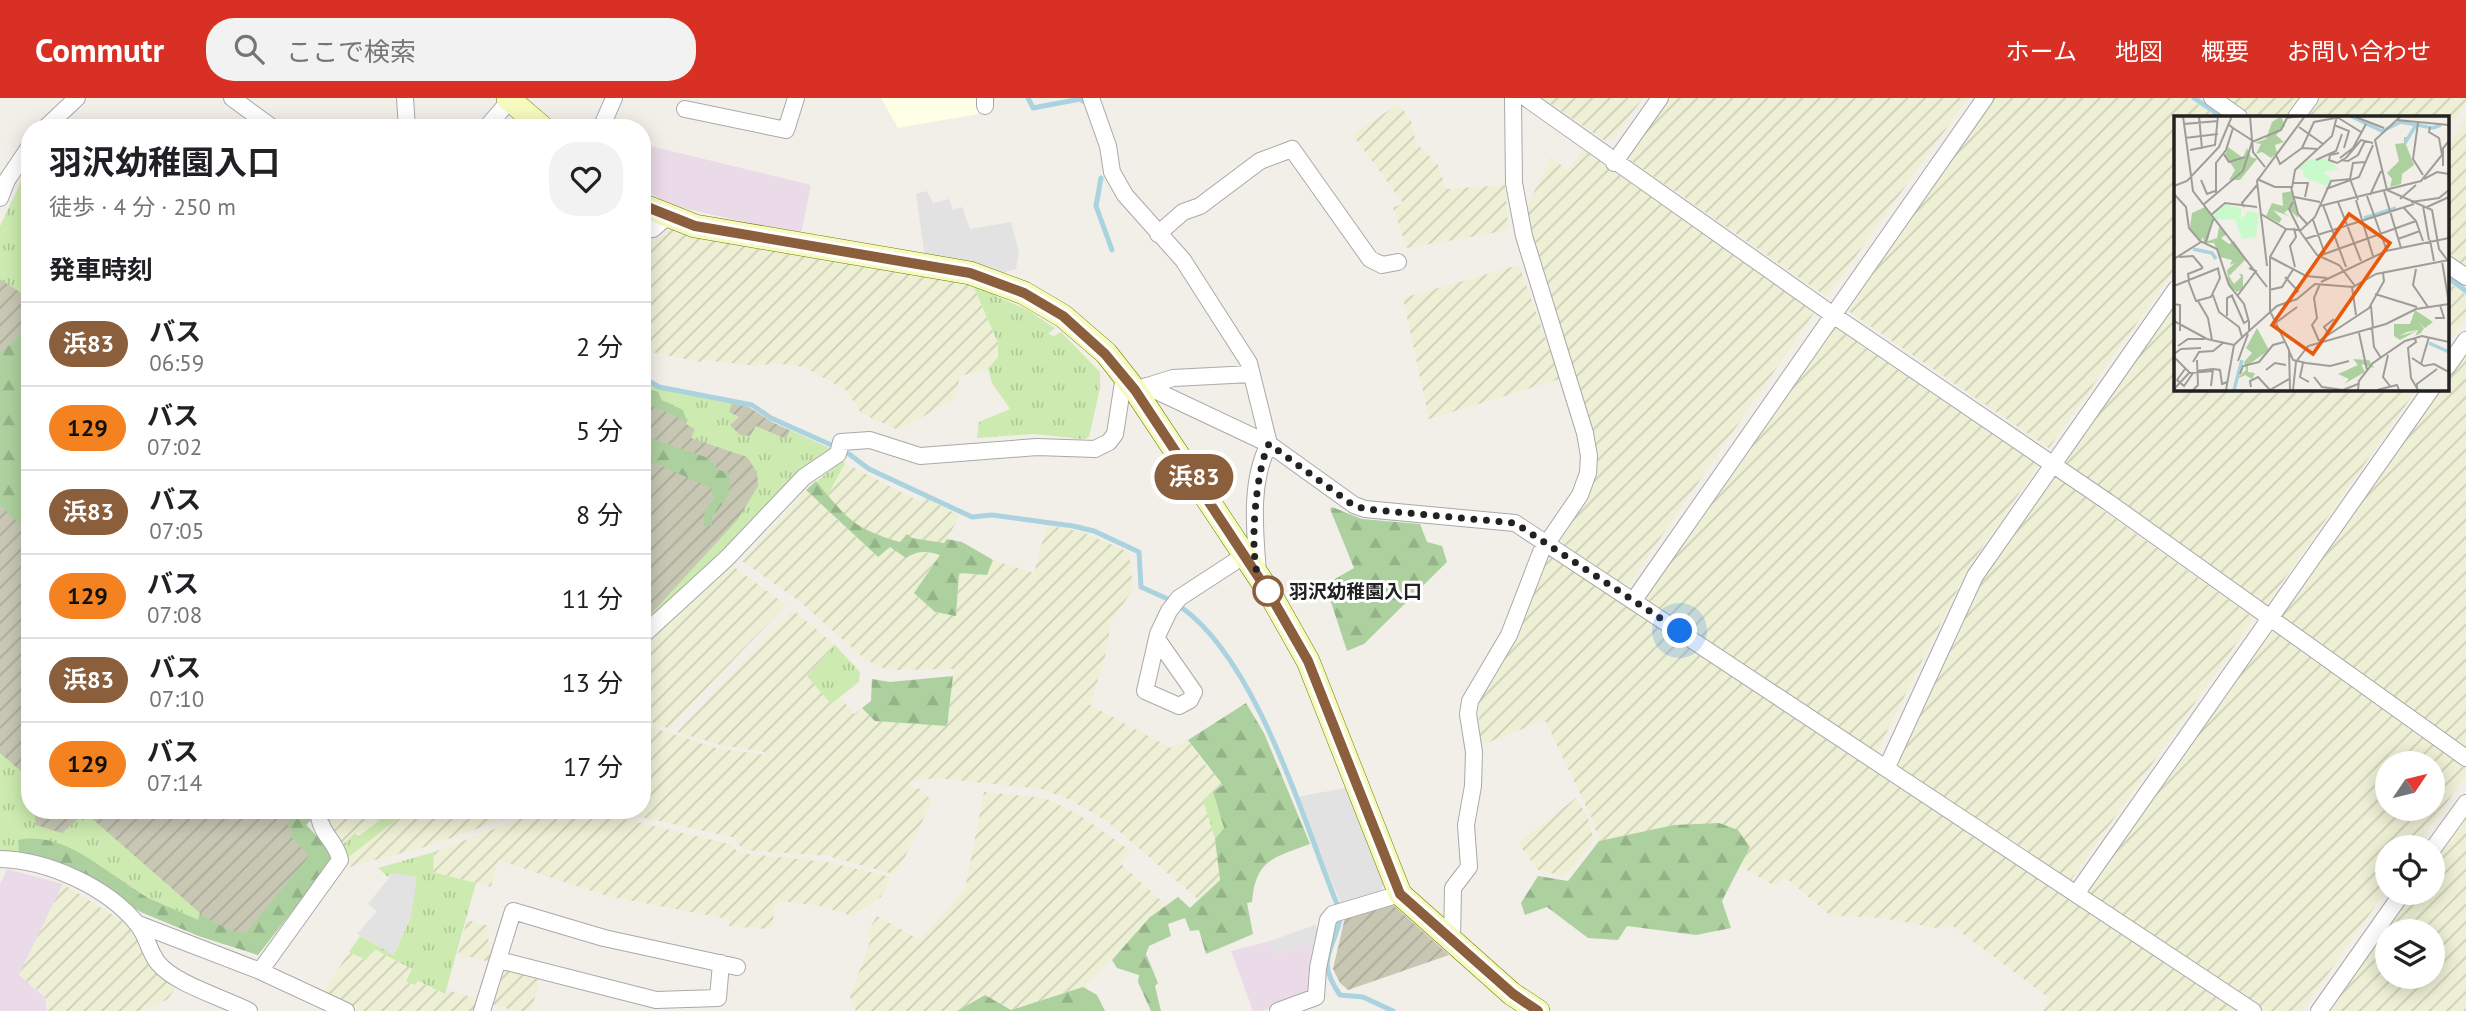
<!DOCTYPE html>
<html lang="ja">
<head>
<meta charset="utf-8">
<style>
  body { margin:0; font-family:"PT Sans","Noto Sans JP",sans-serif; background:#f2f2f2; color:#202124; height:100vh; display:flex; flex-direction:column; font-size:26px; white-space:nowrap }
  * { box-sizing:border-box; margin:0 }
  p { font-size:23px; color:#757577 }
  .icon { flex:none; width:38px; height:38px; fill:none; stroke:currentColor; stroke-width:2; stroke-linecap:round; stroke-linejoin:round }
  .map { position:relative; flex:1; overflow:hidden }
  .drawer { position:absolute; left:21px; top:21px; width:630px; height:700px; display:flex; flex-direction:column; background:#fff; border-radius:28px; box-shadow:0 4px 18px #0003 }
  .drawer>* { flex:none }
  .badge { padding:0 14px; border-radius:23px; font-size:24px; line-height:46px }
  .needle { width:46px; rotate:55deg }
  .controls { position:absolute; left:2375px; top:653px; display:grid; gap:14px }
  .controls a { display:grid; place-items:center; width:70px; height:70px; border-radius:50%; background:#fff; box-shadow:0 4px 18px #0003; font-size:35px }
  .you { position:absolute; width:35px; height:35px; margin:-18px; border:5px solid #fff; border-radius:50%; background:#1a73e8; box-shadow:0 0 0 10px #1a73e833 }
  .map>.badge { position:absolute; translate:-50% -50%; box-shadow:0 0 0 4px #fff }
  h2 { padding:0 28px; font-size:26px; line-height:63px }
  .round { display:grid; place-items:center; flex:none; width:74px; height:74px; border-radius:28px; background:#f2f2f2 }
  .summary { display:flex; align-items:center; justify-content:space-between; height:119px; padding:0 28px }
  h1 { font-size:33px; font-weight:700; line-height:52px }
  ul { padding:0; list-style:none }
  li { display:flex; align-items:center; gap:21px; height:84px; padding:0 28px; border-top:2px solid #e0e0e0 }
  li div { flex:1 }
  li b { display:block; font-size:26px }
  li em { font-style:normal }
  li .badge { min-width:77px; font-weight:700; text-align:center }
  header { display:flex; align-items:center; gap:42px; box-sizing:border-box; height:98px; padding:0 35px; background:#d93025; color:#fff }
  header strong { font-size:33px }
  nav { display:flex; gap:38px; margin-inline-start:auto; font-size:24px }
  .search { width:490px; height:63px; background:#f2f2f2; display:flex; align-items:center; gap:18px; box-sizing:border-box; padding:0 24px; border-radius:28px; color:#757577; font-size:26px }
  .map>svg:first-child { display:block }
  .industrial { fill:#ebdbe8 }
  .education { fill:#ffffe5 }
  .construction { fill:url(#construction-furrows) }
  .farmland { fill:url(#farmland-furrows); fill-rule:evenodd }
  .grass { fill:url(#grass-tufts) }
  .forest { fill:url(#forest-firs) }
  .parking { fill:#e2e2e2 }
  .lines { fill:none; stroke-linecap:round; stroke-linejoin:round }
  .stream { stroke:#aad3df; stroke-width:5 }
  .street-casing { stroke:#a9a9a9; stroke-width:18 }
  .secondary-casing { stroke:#707d05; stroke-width:24 }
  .street { stroke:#fff; stroke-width:16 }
  .secondary { stroke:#f7fabf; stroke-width:23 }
  .line-casing { stroke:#fff; stroke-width:16 }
  .line { stroke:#8b5e3c; stroke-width:10 }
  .walk { stroke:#222; stroke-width:7; stroke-dasharray:0 12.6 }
  .stop-dot { fill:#fff; stroke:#8b5e3c; stroke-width:3.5 }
  .labels { text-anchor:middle; stroke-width:6; stroke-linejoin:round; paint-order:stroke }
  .stop-label { font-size:19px; font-weight:bold; fill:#222; stroke:#fff; text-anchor:start }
  .inset-river { fill:none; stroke:#aad3df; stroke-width:3.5 }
  .inset-road { fill:none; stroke:#9f9d99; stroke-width:2 }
  .view { fill:#e8590c; fill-opacity:0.15; stroke:#e8590c; stroke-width:3.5 }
  .inset-edge { fill:none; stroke:#222; stroke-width:3.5 }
</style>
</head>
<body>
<header>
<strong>Commutr</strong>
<div class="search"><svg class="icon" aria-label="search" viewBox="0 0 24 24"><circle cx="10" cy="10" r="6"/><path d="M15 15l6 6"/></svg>ここで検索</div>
<nav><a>ホーム</a><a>地図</a><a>概要</a><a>お問い合わせ</a></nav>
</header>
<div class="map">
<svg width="2466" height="913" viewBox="0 0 2466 913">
  <defs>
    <pattern id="construction-furrows" width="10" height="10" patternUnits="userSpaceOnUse" patternTransform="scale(1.75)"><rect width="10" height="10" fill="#c7c7b4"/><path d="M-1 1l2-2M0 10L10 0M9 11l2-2" fill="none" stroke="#abab9a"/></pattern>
    <pattern id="farmland-furrows" width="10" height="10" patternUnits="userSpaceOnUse" patternTransform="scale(1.75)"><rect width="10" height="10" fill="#eef0d5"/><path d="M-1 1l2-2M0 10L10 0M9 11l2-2" fill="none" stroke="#ccceb7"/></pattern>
    <pattern id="grass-tufts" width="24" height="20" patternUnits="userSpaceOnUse" patternTransform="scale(1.75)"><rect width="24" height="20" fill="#cdebb0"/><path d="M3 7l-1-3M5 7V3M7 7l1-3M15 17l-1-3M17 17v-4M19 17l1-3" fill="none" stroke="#b0c997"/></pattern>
    <pattern id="forest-firs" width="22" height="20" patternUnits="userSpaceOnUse" patternTransform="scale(1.75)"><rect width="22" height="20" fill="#add19e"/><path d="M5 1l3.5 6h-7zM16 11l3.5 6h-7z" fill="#95b388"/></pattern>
  </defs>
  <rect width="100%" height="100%" fill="#f2efe9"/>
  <path class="industrial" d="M642,46l169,41 -10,49 -128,-28 -31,-18z
    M7,771l56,15 -44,91 26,22 2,14h-47v-127z
    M1270,843l6,13 40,-13 -7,53 -47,17h-9l-22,-60z"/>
  <path class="education" d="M881,0h95l2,16 -80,14z"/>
  <path class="construction" d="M30,65v647h290l-14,15 27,28 -75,102 -59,-19 -58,-24 -80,-49 -61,-11v-625z
    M642,280l16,10 91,19 23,15 61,28 -191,181z
    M1391,805l58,52 -101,35 -8,-7 -7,-14 13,-56z"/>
  <path class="farmland" d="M1542,0h101l-30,40 -9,2z
    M1668,0h300l-141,199 -201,-140z
    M1988,0h201l28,19h-41l-1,152 -126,179 -208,-142z
    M2226,0h74l-12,19h-36z
    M2317,0h149v5l-19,29v-15h-143z
    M1399,6l12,17 5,22 22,22 8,24 59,-4 3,42 -4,4 -97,17 -14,-40 10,-5 -51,-69z
    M2466,20v148l-19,-13v-106z
    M1584,51l232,161 -189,277 -72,-44 37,-69 -67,-264 26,-52 17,12z
    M673,128l299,57 26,60v14l-7,11 -31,8 -5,23 -57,31 -37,-17 -15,-23 -42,-23 -31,-4 -14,3 -55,-6 -4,2 -58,-12v-113h18z
    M1519,167l41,114 -131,40 -26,-121z
    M2447,183l19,14v22l-19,28z
    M2175,199l1,91 241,1 -153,219 -205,-149z
    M1833,226l206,140 -70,103 -93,186 -236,-157z
    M2466,251v401l-190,-137 161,-224 10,-1v-13z
    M845,365l77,40 2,-6 36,19 -16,27 -32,-5 -11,4 -32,-9 -26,-18 -15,-20z
    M2048,373l206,147 -183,262 -182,-119 43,-92 66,-121z
    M806,392l71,67 13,-10 50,8 -26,38 21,19 21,3 3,-42 28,2 6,-15 41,13 13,-48 35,7 47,20 4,37 -22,33 -5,31 -16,52 81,43 17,-8 18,26 12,10 5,9 -19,15 11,39 5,41 -21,20 -92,-79 -41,-23 -25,-9 -104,-11 -26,3 -1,5 10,3 12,12 -30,62 -9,11 -65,-18 -84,-6 -12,-13 -105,-23 1,-4h14v-86l77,25 46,6 -1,-3 -44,-7 -43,-13 116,-122 42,35 -28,31 24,27 9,-6 14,17 8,-6 13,13 72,4 7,-56 -62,1 -12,-3 -15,-8 -66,-58 -57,-40z
    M1547,454l354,233 335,226h-194l8,-12 -100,-75 -14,4 -53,-10 -53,-3 -45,-38 -10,9 -35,-20 10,-19 -76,-22 -75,16 -7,-22 -47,-99 -66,26v-50z
    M730,466l56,41 -118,123 -26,-9v-76z
    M2269,527l197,141v9l-50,72h-29v42l-85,122h-39l-180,-123zM2387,665h45v45h-45z
    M984,694l61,6 36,18 50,35 -11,12 47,43 -17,11 -38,43 -29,27 -72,23 -26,-15 -28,16h-101l-6,-14 21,-58 -5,-4 11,-19 43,24 45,-51z
    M1576,700l12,20 6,22 -29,36 -27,-6 -20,-27z
    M329,712h66l-54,36 -18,-30z
    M401,712h104v9l-77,27 -79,21 -3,-8 49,-38z
    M527,712l71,3 132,31 9,9 88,9 64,15 -10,20 -29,19 -31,-10 -40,-5 -7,5 -1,20 -4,3 -40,-3 -1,-7 -121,-23 -109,-36 -7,27 -58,-15 1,-20 71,-27z
    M2466,714v199h-143l85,-118 24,-1 1,-33zM2387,833h45v45h-45z
    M63,786l64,40 7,8 11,26 10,11 22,16 -9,14 -25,12h-96l-2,-15 -26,-21z
    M467,822l22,6 -1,18 6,2 -4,16 -32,-8z
    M374,851l38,20 -6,12 8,4 3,-4 27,13 3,-4 32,9 -6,12h-117l-35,-15 28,-44 16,8z
    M505,872l35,8 -9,33h-15l-24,-7z"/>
  <path class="grass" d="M30,65v136l-30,-20v-52z
    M972,185l22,7 1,6 31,13 29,19 -7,6 6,2 7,-4 39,40v16l-11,49 -7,2 -49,-5 -56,4 2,-16 31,-13 -18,-26 -4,-14 10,-12v-14z
    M642,280l16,10 74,15 -3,9 10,5 -9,8 10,10 10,1 6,-10 30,13 4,-9 43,20 -191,181v-7l96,-105 20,-33 -1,-14 -10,-15 -56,-19 4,-9 -9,-5 2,-4 -16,-16 -30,-11z
    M842,363l3,2 -17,32 -12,-13z
    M835,547l25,27 -1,10 -28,22 -24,-28z
    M0,655l30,26v31h20l-11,3 -4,4 1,8 26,8 17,-15 4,2 6,-4 111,97 -2,7 -50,-22 -60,-40 -88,-6z
    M1213,694l11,36 -9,11 -12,-39z
    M395,712h6l-6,11 -49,38 -5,-13 14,-13 3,3z
    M434,754l-1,20 43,11 -31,111 -27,-13 -3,4 -9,-4 6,-12 -38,-20 -8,11 -17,-8 11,-16 34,19 17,-39 -18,-43 -5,4 -10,-9z"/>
  <path class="forest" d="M24,234l6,3v199l-30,-29v-152z
    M652,292l6,2 4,9 21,9 4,12 -45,-21v-8z
    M642,337l66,23 10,12 10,2c6,20 -4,31 -16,45v8l-7,1c-4,-13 2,-18 9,-28l-3,-10 -63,-28 -6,7z
    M816,383c31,37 36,47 84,61l7,-8 5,4 32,5 3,-4 15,3 31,18 -6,15 -28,-2 -3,43 -21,-4 -21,-19 26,-38c-13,-4 -23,-5 -34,3l-16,-11 -12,10 -72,-67z
    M1332,409l30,12 58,5 7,18 15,4 5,16 -83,82 -17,7 -16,-49 4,-23 19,-11 -24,-59z
    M953,578l-6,50 -72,-5 -13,-13 9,-7 1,-22 18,3z
    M1246,605l18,30 46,111c-37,14 -54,15 -58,58l-5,1 6,31 -47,20 -7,-24 -9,1 -5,-13 -17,6 3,12 -22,10 -3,8 12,29 -3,3 6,25h-10l-13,-29 1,-7 -22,-7 -5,-8 38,-43 28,-20 12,11 30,-28 -5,-41 9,-11 -11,-36 10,-7 -35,-45z
    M300,712h20l-14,15 27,28v6l-75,96 -59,-19 -58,-24 -80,-49 -42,-10 -1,-13c50,-10 89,36 130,58 16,8 33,14 50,22l2,-6 31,17 15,2 63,-77 -19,-20 3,-4 -6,-8z
    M1719,725l19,7 12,17 -28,54 9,27 -35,7 -69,-9 -9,14 -30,-2 -41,-31 -22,8 -4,-12 17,-27 30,5 31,-40 75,-16z
    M1083,889l14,8 8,16h-148l28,-16 26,15z"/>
  <path class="parking" d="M927,93l6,12 16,-4 4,11 9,-3 8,22 41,-7 8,30 -3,17 -14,4 -77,-15 -9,-64z
    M1350,689l34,96 -4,9 -39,12 -44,-107z
    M393,775l24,4 -6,39 -17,39 -37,-21 20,-23 -9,-7z
    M1315,827l4,7 -3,9 -41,14 -5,-14z"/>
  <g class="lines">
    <path class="stream" d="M1028,0l5,10 47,-9 3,2
      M2194,0l28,19
      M1101,80l-5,28 16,44
      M2447,179l19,14
      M642,279l17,10 93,18 19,13 67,30
      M849,356l20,15 103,48 20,-2 81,11 21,5 45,21 2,35 29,13
      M1181,509c76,54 121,210 156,297
      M1341,818c-8,37 -26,43 -1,79l23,2 30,14"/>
    <g class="street-casing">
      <path id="street" d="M232,0l41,30
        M405,0l2,30
        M1091,0l17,48 4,26 13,23 58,65 66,103 20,81c-20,38 -14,88 -11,129
        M1526,0l307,217 275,187 358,256
        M2212,0l27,19
        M985,8v-8
        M685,11l101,21 10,-32
        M2296,19l14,-19
        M45,30l32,-30
        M486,30l24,-28
        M601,30l13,-30
        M1614,65l46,-65
        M0,100l7,-18 23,-34
        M642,132l11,-1 14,-12
        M1158,136l25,-22 17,-6 60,-45 32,-12 78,110 12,6 16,-3
        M2447,166l19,13
        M2447,269l19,-27
        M1146,288l123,58 85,61 11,4 150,14 738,488
        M1141,290l32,-10 78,-4
        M1634,502l351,-502
        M642,538l85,-78 77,-81 34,-23 3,-12 29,-2 50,16 117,-9 58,2 14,-7 6,-8 9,-58
        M1157,541l37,53 -4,8 -11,6 -34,-15 13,-57 11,-23 10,-13 66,-43
        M1887,669l88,-191 201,-287
        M2432,752l34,-47
        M0,761c47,1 108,28 138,66 9,11 11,27 20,38 17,21 66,35 91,48
        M2076,796l356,-506
        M138,826l122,47 86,40
        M1452,843l1,-53 16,-21 -3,-42 7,-39 1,-34 -6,-38 2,-13 39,-66 32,-83 39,-57 8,-22 1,-17 -4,-23 -61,-197 -10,-53 -1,-85
        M499,862l157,40 62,-2 3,-35
        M260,873l80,-111c-3,-17 -18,-25 -21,-43l6,-7
        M482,913l31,-100 91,27 133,29
        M1278,913l38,-14 2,-29 10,-48 5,-6 67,-20
        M2319,913l84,-119"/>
    </g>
    <g class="secondary-casing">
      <path id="secondary" d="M508,0l35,30
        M642,107l53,21 275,47 54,20 39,23 43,37 29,37 134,202 39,69 92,233 112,100 26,17"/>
    </g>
    <use href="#street" class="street"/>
    <use href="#secondary" class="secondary"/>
  </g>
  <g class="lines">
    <g class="line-casing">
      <path id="line" d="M642,107l53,21 275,47 54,20 39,23 42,38 30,36 134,203 39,68 92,233 113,100 25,17"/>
    </g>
    <use href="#line" class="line"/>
    <path class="walk" d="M1268,493c-3,-5 -8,-10 -10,-15 -9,-27 -2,-107 11,-132l84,61 12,4 150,14 165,108"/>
  </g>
  <circle class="stop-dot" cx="1268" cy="493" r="14"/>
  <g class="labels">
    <g class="stop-label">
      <text x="1289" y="500">羽沢幼稚園入口</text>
    </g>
  </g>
  <g transform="translate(2174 18)">
    <rect width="275" height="275" fill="#f2efe9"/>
    <path d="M107,0l4,10 -9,9 8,7 -9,3 2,8 -6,5 -9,-6 -6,2 5,-10 -6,-1 11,-4 6,-17zM230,21h4l-3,5 9,23 -12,9 -1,10 -11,3 2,-8 -5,-6 12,-12 -4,-17 9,-1zM54,31l15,11 4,-10 4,9 6,2 -17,21h-11l6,-10 -10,-15zM118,75l6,27 -9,-9 -5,4 7,4 -18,-7 9,9 -3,4 -13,-7 6,-13 11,3 -1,-13zM31,91l8,11 -5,23 9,-3 2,-11 8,7 -6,4 8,6 5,-3 12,18 -17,17 5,8 7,-7 -2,-4 4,2v14l-6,3 -8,-6 -2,-16 8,-7 -5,2 2,-5 -12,-3 -6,-14h-10l-1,-6 -2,4 -11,-13 2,-15zM241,194l18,12 -8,6 -7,-6 6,6 -3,5 -6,3 3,-6 -11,2 -8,4 18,-5 -17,9 -6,-4v-12h16zM83,212l12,22 -21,15v7l7,1 -3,6 -7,-4 -10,5 11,-10 -2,-8 8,-9 -6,-5zM179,243l16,1 5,8 -13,-4 4,8 -21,12 5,-5 -11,-5 20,-9z" fill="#add19e"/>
    <path d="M137,43h16l12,10 -15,3 8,8 -6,6 -22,-9 -1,-7 -6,-2zM50,88l17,4v12l7,-9 11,2 -3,24 -14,2 -7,-20 -18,1 -4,-5z" fill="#c8facc"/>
    <path class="inset-river" d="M176,0l32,15 19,-9 32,6 8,-3M231,27l11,-18M190,102l32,-10M19,133l19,4 4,6M255,227l20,9M60,274l8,-30"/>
    <path class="inset-road" d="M9,0l10,75 74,96M25,0l3,33M76,0l3,36 12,15M179,0l31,12M227,0l-26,24 12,50 45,20 7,39 9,12M163,1l24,15M223,4l52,5M244,7l-5,36 10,16M10,8l34,-3M160,9l15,6 -5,17M125,11l24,17M59,12l20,13M11,22l33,-4M128,32l12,-26 21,-4M16,34l25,-5 3,-29M49,37l6,9 16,-5M165,37l-9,2 -1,5 8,3 9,-5 15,-18 12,3M102,39l4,9 22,-16 15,1M166,42l13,-10 13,-24M142,44l20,-9 6,-17M167,44l7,1 10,-6 7,-14M269,50v-18l6,-7M83,63l18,8h16l7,27 10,11M176,63l3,-16 12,-1M250,63l13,-7 12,2M27,64l6,14 8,-3M119,67h15l-3,14M0,70l13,-5 32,-34 13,-31M118,72l3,-18 37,-34 5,-20M152,73l33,-12 14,-32M210,75l17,57M42,77v-30l10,-13 7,-22 -5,-4M0,78l12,13 3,21 11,13 17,8 12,36 15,19 5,18v9l-15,14 -8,45M196,79l11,-24M193,80l20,55M120,81l26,5M226,83l16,-14M182,84l17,56M119,86l-4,7 10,20M164,86l23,59M237,86l28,-4 10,-8M29,89l40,-34 9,-29 29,-12 6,-12 11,-2M149,89l23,62M146,90l101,-25 21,-26 -3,-17 -10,-6 1,-5M249,90l6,34M70,91l-2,-4 15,-18M229,91l13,14 7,20M253,91l22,-10M87,98l25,15M37,99l14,-12 32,4M139,104l12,34M120,112l2,9 -6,9 5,21M125,114l18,25 22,10 16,21M131,123l109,-35M224,123l22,-8M256,124l4,21M31,128l9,-27M145,140l97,-35M5,141l14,-1 10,12M96,141l36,19 21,2M0,143l27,-17M268,145l7,43M93,150l-10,-85 48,-65M242,153l-3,16 15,22M111,161l13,14 -4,3M14,164l8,21 15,-4 9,-19 -2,-9M15,164l-1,-6 15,-6M147,166l65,-31 63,-13M0,170l45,-18M178,171l4,28M95,174l13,-3 12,-19M201,178l42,13M39,179l6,17 20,15 3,10M64,179l18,-24 -7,-3M58,180l12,27 5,-3M24,185l10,17 4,22M0,188l6,1v26M197,190l2,22M53,200v-18l6,-3M261,202h9l-4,-13M0,205l33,18 27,6M100,208l23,-17M198,212l2,19 7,11M75,215l28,-25 20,-7 18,-15 38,3 23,-13 73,-14M185,217l8,37M155,218l-5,-7 10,-8M241,222l1,4 -8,6 3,30 7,12M145,225l50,-33 15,-27 -1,-8M145,225l-7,-16 5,-7 -3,-20 6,-14M4,230l10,-7h17M115,235l4,9 13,3 24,3 19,-5M0,238l7,-5 20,-1M214,239l-5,22 7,9M0,241l16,16 23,-2M238,242l12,8 10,-2 15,8M64,245l10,-27M19,246l6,-10 14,-1 10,-8M129,247l-3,14 9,5M247,248l8,-27M11,253l-8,11 7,6 9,-13M39,253l7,1 2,14 5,-2M92,254l9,-7 11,2M23,255l16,-2 -2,17M66,258l3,-8 16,-4 14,-17 11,-3M140,261l8,10 21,3 15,-6M77,271l-1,-6 8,-4 12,13M243,272v-4l20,-15M0,273l15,-16M19,274l5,-5 -1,-25M96,274l19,-11M116,274l-1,-40 -19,-39v-54l16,-28 15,1 14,-13 16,-36 19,-2 8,21M119,274l3,-28 12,-16 78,-22 30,-15 33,-5M184,274l1,-9 14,-18 32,-22 17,-5 27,6M203,274l20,-5 2,5"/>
    <path class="view" d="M175,98l41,29 -77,111 -41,-29z"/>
    <rect width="275" height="275" class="inset-edge"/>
  </g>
</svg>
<div class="controls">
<a><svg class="needle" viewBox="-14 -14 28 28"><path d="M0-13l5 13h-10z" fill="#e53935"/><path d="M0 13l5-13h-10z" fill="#757577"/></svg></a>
<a><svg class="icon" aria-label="locate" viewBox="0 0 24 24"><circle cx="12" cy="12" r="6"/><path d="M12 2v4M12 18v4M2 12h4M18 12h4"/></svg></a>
<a><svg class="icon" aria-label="layers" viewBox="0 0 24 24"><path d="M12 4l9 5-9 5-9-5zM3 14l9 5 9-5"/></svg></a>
</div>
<div class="you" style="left:1680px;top:533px"></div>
<b class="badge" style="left:1194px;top:379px;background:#8b5e3c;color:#fff">浜83</b>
<section class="drawer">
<div class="summary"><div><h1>羽沢幼稚園入口</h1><p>徒歩 · 4 分 · 250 m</p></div><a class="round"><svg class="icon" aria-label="heart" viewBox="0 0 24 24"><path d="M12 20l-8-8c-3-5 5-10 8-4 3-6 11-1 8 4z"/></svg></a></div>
<h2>発車時刻</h2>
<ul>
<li><span class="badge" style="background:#8b5e3c;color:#fff">浜83</span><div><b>バス</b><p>06:59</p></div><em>2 分</em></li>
<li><span class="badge" style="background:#f58220;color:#111">129</span><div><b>バス</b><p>07:02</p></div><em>5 分</em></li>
<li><span class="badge" style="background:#8b5e3c;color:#fff">浜83</span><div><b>バス</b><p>07:05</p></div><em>8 分</em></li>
<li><span class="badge" style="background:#f58220;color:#111">129</span><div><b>バス</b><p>07:08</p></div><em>11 分</em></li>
<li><span class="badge" style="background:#8b5e3c;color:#fff">浜83</span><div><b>バス</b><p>07:10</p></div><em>13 分</em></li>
<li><span class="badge" style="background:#f58220;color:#111">129</span><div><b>バス</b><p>07:14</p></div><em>17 分</em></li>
</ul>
</section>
</div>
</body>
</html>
